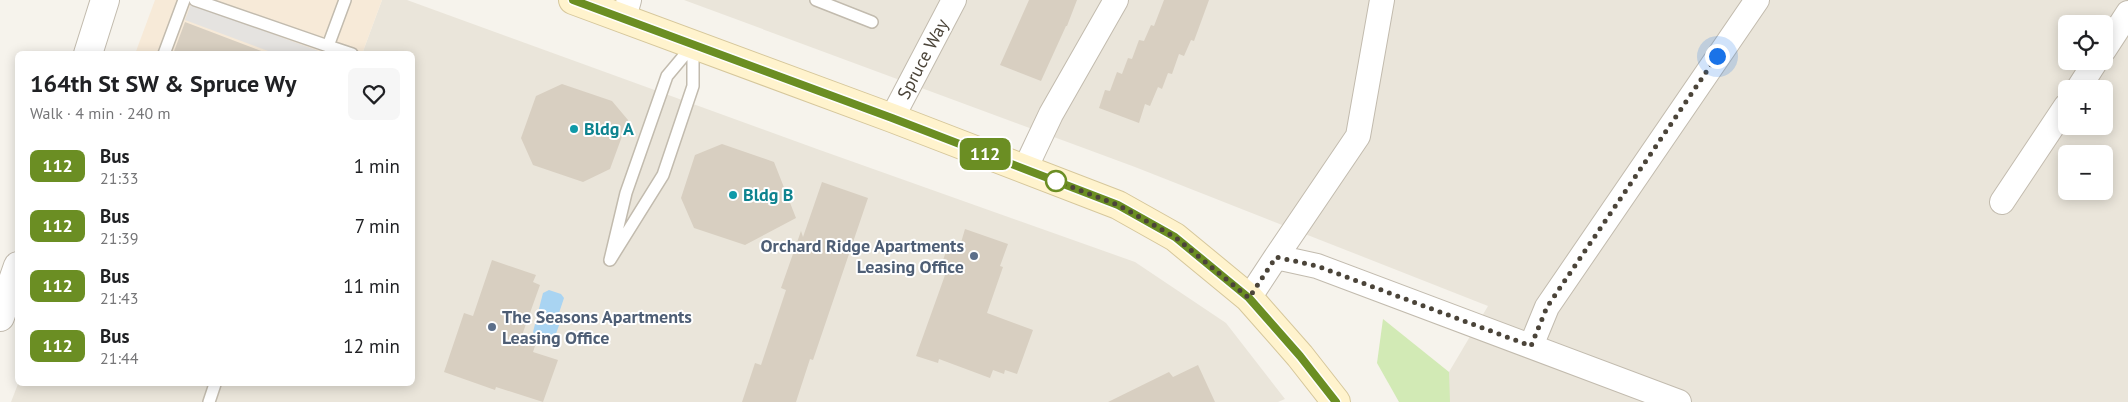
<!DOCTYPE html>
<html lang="en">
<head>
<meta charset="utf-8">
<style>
  body { margin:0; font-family:"PT Sans",sans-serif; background:#f6f6f6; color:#202124; height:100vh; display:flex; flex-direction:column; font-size:19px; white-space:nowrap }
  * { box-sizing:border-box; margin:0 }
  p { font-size:16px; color:#757577 }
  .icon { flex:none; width:28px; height:28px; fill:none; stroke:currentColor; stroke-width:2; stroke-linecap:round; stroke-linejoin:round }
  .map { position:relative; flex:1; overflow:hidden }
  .sheet { position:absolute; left:15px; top:51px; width:400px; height:335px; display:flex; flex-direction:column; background:#fff; border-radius:8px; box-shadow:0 2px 12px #0003 }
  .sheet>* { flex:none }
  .badge { padding:0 10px; border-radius:8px; font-size:18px; line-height:32px }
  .buttons { position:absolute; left:2058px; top:15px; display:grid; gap:10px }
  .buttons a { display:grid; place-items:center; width:55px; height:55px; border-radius:8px; background:#fff; box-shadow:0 2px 12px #0003; font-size:25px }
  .you { position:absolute; width:25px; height:25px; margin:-12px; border:4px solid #fff; border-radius:50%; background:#1a73e8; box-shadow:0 0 0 8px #1a73e833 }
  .map>.badge { position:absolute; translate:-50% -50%; box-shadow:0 0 0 2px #fff }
  .round { display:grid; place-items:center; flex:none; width:52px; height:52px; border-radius:8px; background:#f6f6f6 }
  .headline { display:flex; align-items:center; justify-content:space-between; height:85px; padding:0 15px }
  h1 { font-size:24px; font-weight:800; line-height:38px }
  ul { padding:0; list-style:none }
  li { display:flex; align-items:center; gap:15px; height:60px; padding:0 15px }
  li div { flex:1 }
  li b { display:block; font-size:19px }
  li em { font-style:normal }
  li .badge { min-width:55px; font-weight:700; text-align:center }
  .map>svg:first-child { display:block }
  .residential { fill:#eae5da; fill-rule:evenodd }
  .commercial { fill:#f7ead8 }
  .green { fill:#d2eab5 }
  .parking { fill:#e5e3e0 }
  .water { fill:#a9d4f2 }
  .building { fill:#d8cfc1 }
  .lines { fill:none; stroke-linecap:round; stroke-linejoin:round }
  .service-casing { stroke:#c2bbae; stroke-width:14 }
  .minor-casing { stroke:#c2bbae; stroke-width:26 }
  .tertiary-casing { stroke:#c2bbae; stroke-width:30 }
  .secondary-casing { stroke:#d6c79b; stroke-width:30 }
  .service { stroke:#fff; stroke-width:11 }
  .minor { stroke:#fff; stroke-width:24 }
  .tertiary { stroke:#fff; stroke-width:28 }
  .secondary { stroke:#fff3cd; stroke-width:28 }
  .line-casing { stroke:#fff; stroke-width:11 }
  .line { stroke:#6b8e23; stroke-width:8 }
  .walk { stroke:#4b4439; stroke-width:5; stroke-dasharray:0 9 }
  .culture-dot { fill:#0f9aa8; stroke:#fff; stroke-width:2 }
  .stop-dot { fill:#fff; stroke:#6b8e23; stroke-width:2.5 }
  .service-dot { fill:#5c6f8a; stroke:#fff; stroke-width:2 }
  .labels { text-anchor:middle; stroke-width:4; stroke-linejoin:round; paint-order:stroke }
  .street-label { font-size:18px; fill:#4b4439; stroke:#fff }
  .culture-label { font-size:18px; font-weight:bold; fill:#0d838f; stroke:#fff; text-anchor:start }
  .service-label { font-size:18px; font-weight:bold; fill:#4e5e75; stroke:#fff; text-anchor:end }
</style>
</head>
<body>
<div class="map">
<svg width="2128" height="402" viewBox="0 0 2128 402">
  <rect width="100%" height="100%" fill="#f6f3ec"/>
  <path class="residential" d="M382,0h25l410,149 318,113 91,61 59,76 -7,3h-1267l7,-18h394v-330h-50z
    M684,0h1444v402h-685l6,-30 39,-66 -353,-139zM2066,24h38v37h-38zM2066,89h38v37h-38zM2066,154h38v37h-38z"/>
  <path class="commercial" d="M155,0h227l-20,54h-227z"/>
  <path class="green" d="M1383,319l66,53 1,30h-51l-22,-39z"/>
  <path class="parking" d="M191,4l136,50h-51l-91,-34z"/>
  <path class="water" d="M549,290l12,4 3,4 -6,18 3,4 -7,19 -6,3 -12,-5 -3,-5 10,-39z"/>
  <path class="building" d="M1029,0h48l-10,26h-1l-25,55 -41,-16z
    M1164,0h45l-15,41 -3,-1 -7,16 -5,-2 -7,20 -4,-1 -6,16 -4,-2 -8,19 -5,-2 -6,19 -40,-15 6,-18 5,1 7,-19 5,2 6,-16 4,1 7,-19 5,1 7,-16 3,1z
    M185,22l79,30v2h-91z
    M562,84l50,17 16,19 -18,49 -27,13 -50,-17 -12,-27 15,-42z
    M722,144l52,18 22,56 -51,27 -51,-17 -13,-30 14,-43z
    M822,182l46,16 -55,162 -3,-1 -14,43h-54l13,-39 6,2 25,-75 -5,-2 20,-57 2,6z
    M965,229l43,15 -8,22 3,1 -16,46 46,17 -16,44 -12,-4 -1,4 -11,-4 -3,8 -51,-19 -1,4 -22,-7 28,-78 3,-10 -6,-2 8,-23 11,3z
    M492,260l44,15 -3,7 7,3 -19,53 15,5 -3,9 25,8 -15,42 -47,-15 -1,3 -51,-18 20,-59 9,3z
    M1198,365l17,37h-107l61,-30 4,5z"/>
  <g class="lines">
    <g class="service-casing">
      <path id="service" d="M195,0l133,46 17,-46
        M816,0l56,22
        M693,45v41l-30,89 -53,85 16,-67 41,-117z
        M328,46l24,8
        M164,54l20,-54
        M209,402l6,-18"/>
    </g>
    <g class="minor-casing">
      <path id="minor" d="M624,18l5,-18
        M2104,50l24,-37
        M2078,89l18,-28
        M892,118l62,-118
        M1025,169l26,-55 65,-114
        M2002,202l64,-96
        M1276,257l82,-121 24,-136
        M1249,298l27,-41 41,9 362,136
        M1531,346l16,-39 210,-307"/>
    </g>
    <g class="tertiary-casing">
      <path id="tertiary" d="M88,54l17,-54
        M0,317l18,-51"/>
    </g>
    <g class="secondary-casing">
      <path id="secondary" d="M573,0l319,118 226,87 57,32 74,61 51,58 36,46"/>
    </g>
    <use href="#service" class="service"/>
    <use href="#minor" class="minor"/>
    <use href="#tertiary" class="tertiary"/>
    <use href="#secondary" class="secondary"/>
  </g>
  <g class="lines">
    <g class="line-casing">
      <path id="line" d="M573,0l319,118 226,87 57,32 74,61 51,58 36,46"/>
    </g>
    <use href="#line" class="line"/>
    <path class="walk" d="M1056,181l62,24 57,32 74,61 27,-41 41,9 214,80 16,-39 170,-251"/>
  </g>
  <g class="culture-dot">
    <circle cx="574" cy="129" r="5"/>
    <circle cx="733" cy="195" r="5"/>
  </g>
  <circle class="stop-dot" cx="1056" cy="181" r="10"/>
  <g class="service-dot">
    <circle cx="974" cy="256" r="5"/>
    <circle cx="492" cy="327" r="5"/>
  </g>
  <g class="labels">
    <g class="street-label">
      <text transform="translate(923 59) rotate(-62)" y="6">Spruce Way</text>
    </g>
    <g class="culture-label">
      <text x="584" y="135">Bldg A</text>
      <text x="743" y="201">Bldg B</text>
    </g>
    <g class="service-label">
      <text x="964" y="252">Orchard Ridge Apartments<tspan x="964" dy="21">Leasing Office</tspan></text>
      <text x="502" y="323" text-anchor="start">The Seasons Apartments<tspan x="502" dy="21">Leasing Office</tspan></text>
    </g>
  </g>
</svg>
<div class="buttons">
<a><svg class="icon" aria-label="locate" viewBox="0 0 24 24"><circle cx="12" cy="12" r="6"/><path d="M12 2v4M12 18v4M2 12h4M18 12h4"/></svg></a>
<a>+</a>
<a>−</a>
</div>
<div class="you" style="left:1717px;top:56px"></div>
<b class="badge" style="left:985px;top:154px;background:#6b8e23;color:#fff">112</b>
<section class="sheet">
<div class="headline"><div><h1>164th St SW &amp; Spruce Wy</h1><p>Walk · 4 min · 240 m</p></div><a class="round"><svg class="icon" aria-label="heart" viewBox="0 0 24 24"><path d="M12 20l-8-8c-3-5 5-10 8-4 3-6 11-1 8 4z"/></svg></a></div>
<ul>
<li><span class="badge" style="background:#6b8e23;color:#fff">112</span><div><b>Bus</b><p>21:33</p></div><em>1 min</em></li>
<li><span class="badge" style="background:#6b8e23;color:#fff">112</span><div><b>Bus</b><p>21:39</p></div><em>7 min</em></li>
<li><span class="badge" style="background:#6b8e23;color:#fff">112</span><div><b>Bus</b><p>21:43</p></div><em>11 min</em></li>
<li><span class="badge" style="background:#6b8e23;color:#fff">112</span><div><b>Bus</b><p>21:44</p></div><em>12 min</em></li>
</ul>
</section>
</div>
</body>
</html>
